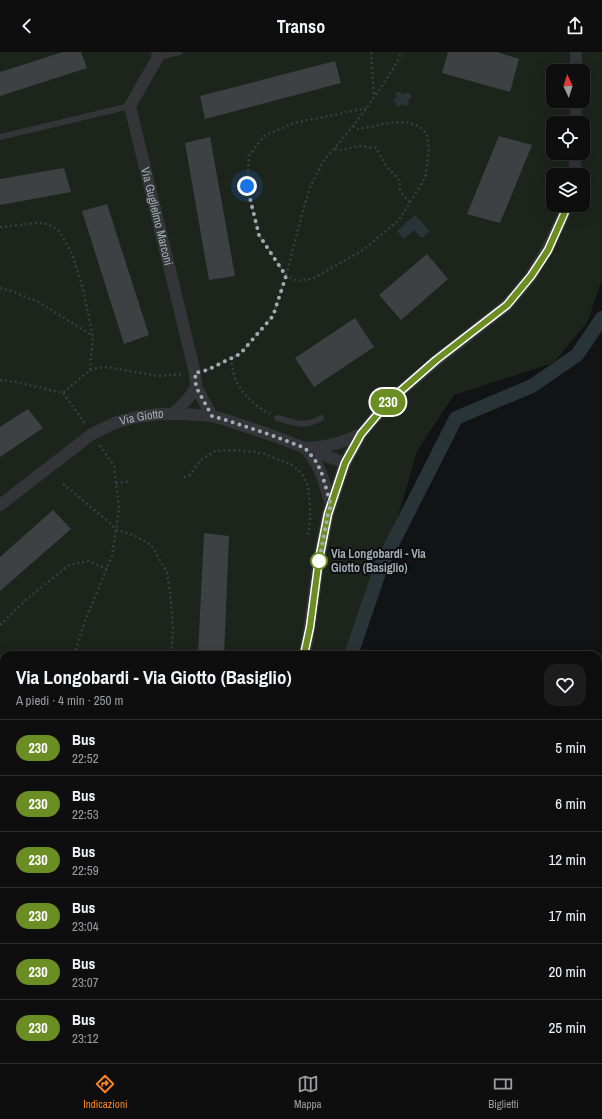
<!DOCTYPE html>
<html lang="it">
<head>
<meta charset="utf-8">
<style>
  body { margin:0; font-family:"Archivo Narrow",sans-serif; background:#1c1c1d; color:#f1f3f6; height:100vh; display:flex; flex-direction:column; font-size:15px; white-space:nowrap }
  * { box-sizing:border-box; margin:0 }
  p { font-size:13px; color:#9b9c9e }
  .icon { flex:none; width:22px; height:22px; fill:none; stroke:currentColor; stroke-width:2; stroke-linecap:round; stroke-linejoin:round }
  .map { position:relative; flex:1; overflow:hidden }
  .sheet { position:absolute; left:0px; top:599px; width:602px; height:412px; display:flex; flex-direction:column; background:#0e0e0f; border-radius:12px 12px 0 0; box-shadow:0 4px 16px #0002,0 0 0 1px #2e2e2f }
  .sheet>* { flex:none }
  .badge { padding:0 8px; border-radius:13px; font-size:14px; line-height:26px }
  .needle { width:26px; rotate:356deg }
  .controls { position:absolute; left:546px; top:12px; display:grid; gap:8px }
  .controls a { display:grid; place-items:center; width:44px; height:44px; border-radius:8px; background:#0e0e0f; box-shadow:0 4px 16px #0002,0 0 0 1px #2e2e2f; font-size:20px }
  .you { position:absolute; width:20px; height:20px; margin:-10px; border:3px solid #fff; border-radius:50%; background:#1a73e8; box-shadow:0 0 0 6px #1a73e833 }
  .map>.badge { position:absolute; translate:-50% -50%; box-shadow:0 0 0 2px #fff }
  .round { display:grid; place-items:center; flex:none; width:42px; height:42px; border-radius:12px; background:#1c1c1d }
  .head { display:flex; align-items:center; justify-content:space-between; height:68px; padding:0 16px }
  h1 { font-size:19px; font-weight:800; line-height:30px }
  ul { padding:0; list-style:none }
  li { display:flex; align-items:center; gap:12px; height:56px; padding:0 16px; border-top:1px solid #2e2e2f }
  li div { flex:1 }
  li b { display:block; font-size:15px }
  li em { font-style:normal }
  li .badge { min-width:44px; font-weight:700; text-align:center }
  header { display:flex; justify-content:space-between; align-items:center; height:52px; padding:0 16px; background:#0e0e0f; font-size:18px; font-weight:800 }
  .tabs { display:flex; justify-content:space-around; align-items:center; height:56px; border-top:1px solid #2e2e2f; background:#0e0e0f; font-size:11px; color:#9b9c9e }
  .tabs a { display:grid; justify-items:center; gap:2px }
  .tabs .active { color:#fd8621 }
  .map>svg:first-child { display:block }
  .green { fill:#1d241c; fill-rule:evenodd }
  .water { fill:#283438 }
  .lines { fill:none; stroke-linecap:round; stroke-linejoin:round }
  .canal { stroke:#283438; stroke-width:14 }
  .building { fill:#3e4144 }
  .path { stroke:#393c40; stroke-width:2.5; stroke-dasharray:2 3; stroke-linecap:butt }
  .lane { stroke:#333539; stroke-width:6 }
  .street { stroke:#333539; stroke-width:12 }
  .line-casing { stroke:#fff; stroke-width:9 }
  .line { stroke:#6b8e23; stroke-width:6 }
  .walk { stroke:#a3acb5; stroke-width:4; stroke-dasharray:0 7.2 }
  .stop-dot { fill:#fff; stroke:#6b8e23; stroke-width:2 }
  .labels { text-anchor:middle; stroke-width:4; stroke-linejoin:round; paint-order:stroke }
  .street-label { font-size:12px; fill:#a3acb5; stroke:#0d0e0f }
  .stop-label { font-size:12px; font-weight:bold; fill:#a3acb5; stroke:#0d0e0f; text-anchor:start }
</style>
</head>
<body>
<header><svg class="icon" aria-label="back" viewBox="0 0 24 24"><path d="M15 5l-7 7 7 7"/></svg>Transo<svg class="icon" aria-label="share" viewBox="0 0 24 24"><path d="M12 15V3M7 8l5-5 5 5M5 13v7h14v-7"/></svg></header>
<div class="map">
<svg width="602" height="1011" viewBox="0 0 602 1011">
  <rect width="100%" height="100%" fill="#121314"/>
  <path class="green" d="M0,0h602v227l-15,44 -34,40 -99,32 -37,56 -22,76 -32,79 -17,49h-342v404h201l-1,4h-204zM553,19h30v30h-30zM553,71h30v30h-30zM553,123h30v30h-30z"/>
  <path class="water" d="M397,40h3l2,2 6,-2 3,3v2l-3,3 1,4 -3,2 -4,-2 -4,3 -5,-8 4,-2 -1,-3z
    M415,163l15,16 -8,7 -8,-8 -10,9 -7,-8z"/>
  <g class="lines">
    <path class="canal" d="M351,603l31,-91 74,-146 76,-32 45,-31 25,-37
      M212,1011l2,-4"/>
  </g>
  <path class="building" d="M63,0h18l6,16 -87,28v-24z
    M448,0h49l22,7 -9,33 -68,-19z
    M335,9l6,22 -136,36 -5,-23z
    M499,84l33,9 -32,78 -33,-9z
    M210,85l25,139 -26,4 -24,-137z
    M64,116l7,24 -71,13v-26z
    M107,152l42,131 -25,9 -42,-133z
    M427,202l21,25 -47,41 -22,-25z
    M355,266l19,29 -60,40 -19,-29z
    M28,357l15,19 -43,29v-30z
    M53,458l18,19 -71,62v-34z
    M204,481l25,3 -5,119h-26z"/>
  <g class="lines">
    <path class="path" d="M371,0l3,44
      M353,74l4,3c19,-2 45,-13 63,-2 2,2 5,5 7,7l2,16 -4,28 -26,42 -36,30 -49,28 -16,3 -12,-5 -27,-41 -12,-49 2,-30 15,-20 30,-13 73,-15
      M335,96l6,2 18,-4 17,2 11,19 12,13 1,9 3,6 7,8
      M0,175l36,-4 12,1 12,8 12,22 10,31 11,51 -3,34
      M0,236l15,4 12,6 10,3 56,35
      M231,306c1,7 2,16 5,22 6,14 20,27 34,34
      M207,318l33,-16 33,-38 13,-40 16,-62 8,-27 14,-27 11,-12 32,-40 26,-39 9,-17
      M0,328l16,2 47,11 27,-23 8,-2 9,-1 51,9 25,-2
      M63,341l23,32
      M184,425l6,-2 10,-14 15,-10 17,-1 23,2 9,2 27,10 11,10 6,12 2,19v14l-1,12 -2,6
      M63,432l47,39 6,7 18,5 17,10 16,27 3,20 3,36 -2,27
      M116,432l14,-3
      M0,573l27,-26 42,-34 19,-4 19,8
      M74,603l11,-34 27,-65 7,-48 -5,-42 -15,-22
      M0,615l4,8
      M0,833l4,-2
      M19,1011l3,-4"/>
    <path class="lane" d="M158,5l22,-5
      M0,85l130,-31
      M277,366c18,5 27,10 44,0
      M0,766l4,6"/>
    <g class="street">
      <path id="s1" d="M157,0l1,5 -28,49 65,267 1,14 16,29"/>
      <path d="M576,19v-19"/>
      <path d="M576,71v-22"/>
      <path d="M574,123l2,-22"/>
      <path d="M172,362c10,-8 18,-16 24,-27"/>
      <path d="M308,396c21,-1 35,-6 53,-14"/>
      <path d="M306,397c16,19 18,33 25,56"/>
      <path id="s2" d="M0,453l92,-71 25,-12 20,-5 22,-3h23l30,2 14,4 45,15 74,28"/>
      <path d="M304,603l4,-17 11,-79 9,-45 17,-51 16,-29 27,-32 49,-42 70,-55 24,-29 16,-26 17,-36 3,-9"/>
      <path d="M167,1011l2,-4"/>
    </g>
  </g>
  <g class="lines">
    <g class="line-casing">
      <path id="line" d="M304,603l6,-28 9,-68 9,-45 17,-51 16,-29 27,-32 48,-42 71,-55 24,-29 17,-26 16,-36 3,-9"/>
    </g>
    <use href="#line" class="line"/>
    <path class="walk" d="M247,134l12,49 27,41 -13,40 -33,38 -33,16 -12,3 1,14 16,29 14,4 45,15 34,13 10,12 6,11 10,34 -3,9 -9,47"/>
  </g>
  <circle class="stop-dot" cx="319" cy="509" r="8"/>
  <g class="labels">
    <g class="street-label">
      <text dy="4" stroke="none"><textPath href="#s1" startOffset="175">Via Guglielmo Marconi</textPath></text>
      <text dy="4" stroke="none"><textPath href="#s2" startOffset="169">Via Giotto</textPath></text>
    </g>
    <g class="stop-label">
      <text x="331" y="506">Via Longobardi - Via<tspan x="331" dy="14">Giotto (Basiglio)</tspan></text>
    </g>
  </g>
</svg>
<div class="controls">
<a><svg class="needle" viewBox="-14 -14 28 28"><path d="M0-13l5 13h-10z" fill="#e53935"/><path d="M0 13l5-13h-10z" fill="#9b9c9e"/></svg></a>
<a><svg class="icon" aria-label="locate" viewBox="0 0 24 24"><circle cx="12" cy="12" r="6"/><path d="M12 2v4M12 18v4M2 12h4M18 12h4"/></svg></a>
<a><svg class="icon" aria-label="layers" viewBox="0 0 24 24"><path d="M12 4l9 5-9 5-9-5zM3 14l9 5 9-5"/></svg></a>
</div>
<div class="you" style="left:247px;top:134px"></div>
<b class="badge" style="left:388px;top:350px;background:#6b8e23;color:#fff">230</b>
<section class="sheet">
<div class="head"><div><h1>Via Longobardi - Via Giotto (Basiglio)</h1><p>A piedi · 4 min · 250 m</p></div><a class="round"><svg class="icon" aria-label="heart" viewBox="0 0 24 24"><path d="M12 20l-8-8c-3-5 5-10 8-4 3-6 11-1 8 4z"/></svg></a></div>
<ul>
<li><span class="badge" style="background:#6b8e23;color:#fff">230</span><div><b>Bus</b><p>22:52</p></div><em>5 min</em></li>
<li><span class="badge" style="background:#6b8e23;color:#fff">230</span><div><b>Bus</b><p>22:53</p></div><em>6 min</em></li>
<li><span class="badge" style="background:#6b8e23;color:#fff">230</span><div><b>Bus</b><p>22:59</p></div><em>12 min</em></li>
<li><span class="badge" style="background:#6b8e23;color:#fff">230</span><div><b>Bus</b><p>23:04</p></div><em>17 min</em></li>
<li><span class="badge" style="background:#6b8e23;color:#fff">230</span><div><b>Bus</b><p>23:07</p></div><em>20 min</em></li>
<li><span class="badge" style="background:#6b8e23;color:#fff">230</span><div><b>Bus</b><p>23:12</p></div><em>25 min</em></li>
</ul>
</section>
</div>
<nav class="tabs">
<a class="active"><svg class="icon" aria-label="directions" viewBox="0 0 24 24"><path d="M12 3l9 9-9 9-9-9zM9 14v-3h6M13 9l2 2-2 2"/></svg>Indicazioni</a>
<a><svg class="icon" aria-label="map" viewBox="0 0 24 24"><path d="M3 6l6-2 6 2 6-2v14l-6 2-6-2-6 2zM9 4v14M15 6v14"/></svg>Mappa</a>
<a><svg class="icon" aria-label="tickets" viewBox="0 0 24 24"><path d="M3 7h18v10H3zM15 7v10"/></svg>Biglietti</a>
</nav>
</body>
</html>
